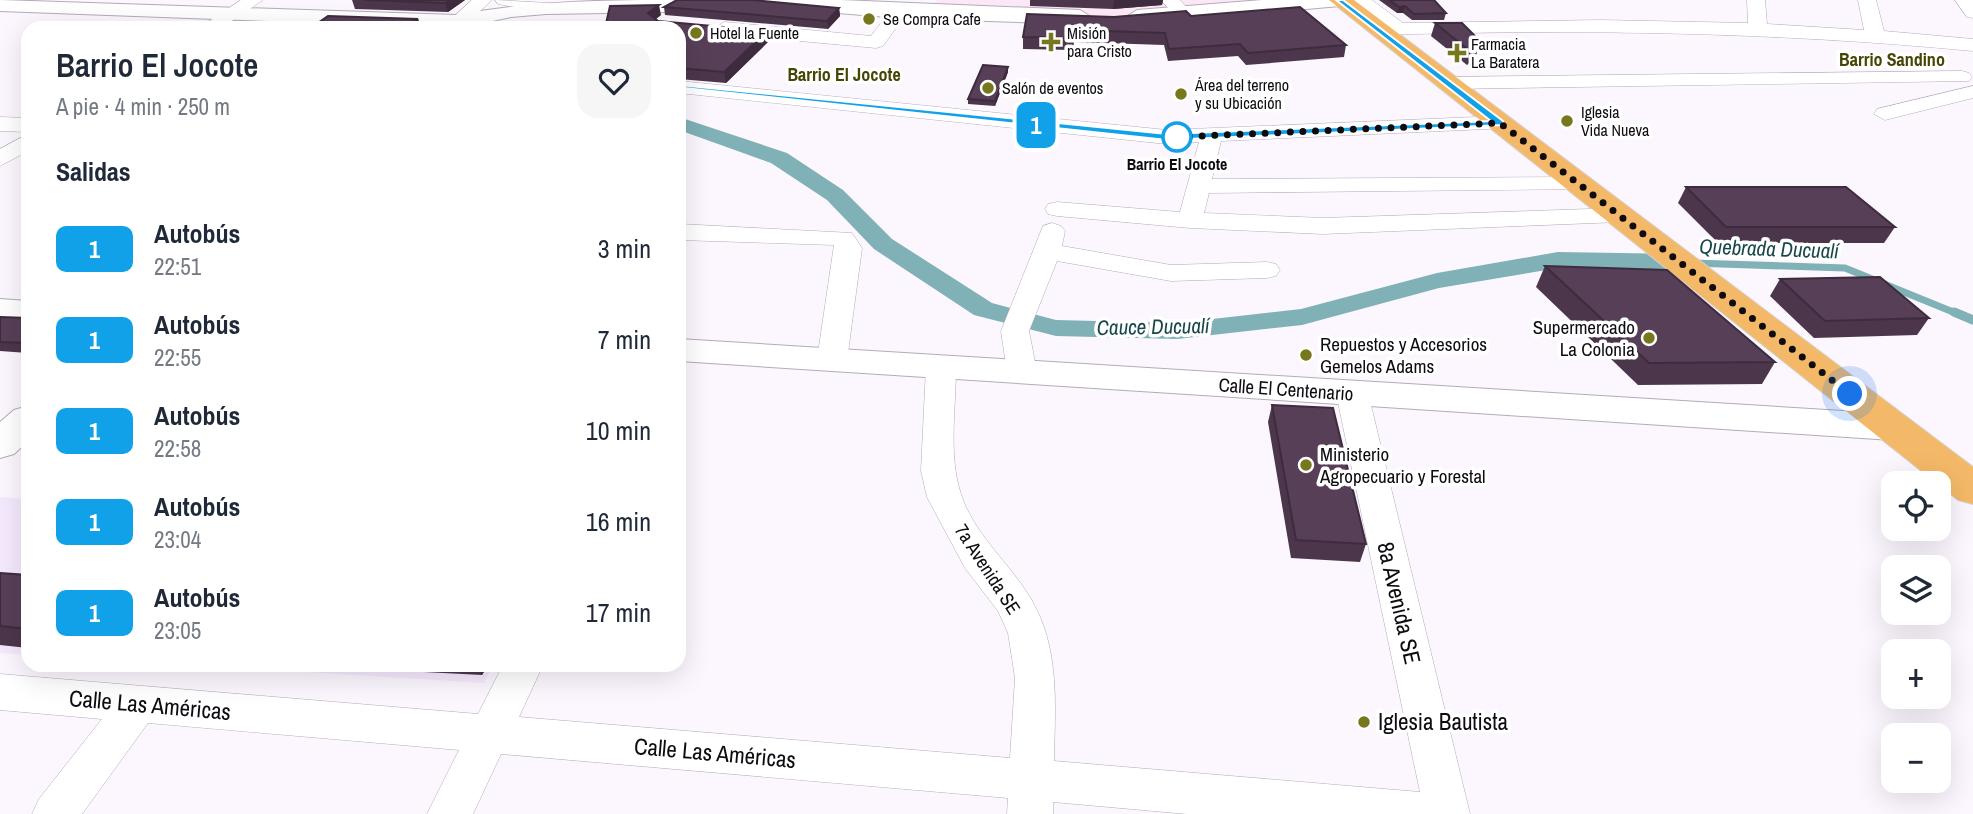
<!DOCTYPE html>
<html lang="es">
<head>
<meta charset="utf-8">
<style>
  body { margin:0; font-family:"Archivo Narrow",sans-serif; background:#f6f6f7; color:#1f2937; height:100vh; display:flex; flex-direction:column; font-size:26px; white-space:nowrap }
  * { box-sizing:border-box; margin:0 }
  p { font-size:23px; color:#747a83 }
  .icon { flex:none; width:38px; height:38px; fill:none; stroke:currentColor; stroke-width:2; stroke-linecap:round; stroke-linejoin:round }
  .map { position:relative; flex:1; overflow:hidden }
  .drawer { position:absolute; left:21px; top:21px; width:665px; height:651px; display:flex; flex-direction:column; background:#fff; border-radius:21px; box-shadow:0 7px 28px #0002 }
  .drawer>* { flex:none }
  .badge { padding:0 14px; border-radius:10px; font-size:24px; line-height:46px }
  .buttons { position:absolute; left:1881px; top:471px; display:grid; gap:14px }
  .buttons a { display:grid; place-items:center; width:70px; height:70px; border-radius:14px; background:#fff; box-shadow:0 7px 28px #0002; font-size:35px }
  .you { position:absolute; width:35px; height:35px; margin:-18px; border:5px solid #fff; border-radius:50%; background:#1a73e8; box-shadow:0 0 0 10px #1a73e833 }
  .map>.badge { position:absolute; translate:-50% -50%; box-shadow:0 0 0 4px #fff }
  h2 { padding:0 35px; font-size:26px; line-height:63px }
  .round { display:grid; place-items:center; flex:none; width:74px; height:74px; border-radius:21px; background:#f6f6f7 }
  .summary { display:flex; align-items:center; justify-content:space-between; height:119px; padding:0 35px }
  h1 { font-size:33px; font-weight:600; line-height:52px }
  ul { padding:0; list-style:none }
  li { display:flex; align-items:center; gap:21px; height:91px; padding:0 35px }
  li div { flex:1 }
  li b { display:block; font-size:26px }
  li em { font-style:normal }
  li .badge { min-width:77px; font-weight:700; text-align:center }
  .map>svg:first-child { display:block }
  .commercial { fill:#fce7f7 }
  .education { fill:#f5e9fe }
  .green { fill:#d2e1cc }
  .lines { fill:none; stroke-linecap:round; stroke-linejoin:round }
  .stream-far1 { stroke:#7fb1b6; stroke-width:7 }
  .stream { stroke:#7fb1b6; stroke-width:9 }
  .canal { fill:#7fb1b6; fill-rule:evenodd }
  .street-casing { stroke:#b4abb8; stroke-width:1 }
  .secondary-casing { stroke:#b4abb8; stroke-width:2 }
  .primary-casing { stroke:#d4d3d4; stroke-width:2 }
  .street { fill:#fff; fill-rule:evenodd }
  .secondary { fill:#fff; fill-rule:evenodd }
  .primary { fill:#f4b968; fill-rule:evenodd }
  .wall { fill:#4c364c }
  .shaded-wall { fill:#3e2c3e }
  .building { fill:#583f58; stroke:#3e2c3e; stroke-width:2 }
  .line { fill:#11a1e8; stroke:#fff; stroke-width:2 }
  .walk { stroke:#0f0c11; stroke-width:7; stroke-dasharray:0 12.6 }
  .poi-dot { fill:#77771d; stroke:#fff; stroke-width:2.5 }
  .stop-dot { fill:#fff; stroke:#11a1e8; stroke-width:3.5 }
  .labels { text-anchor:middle; stroke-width:7; stroke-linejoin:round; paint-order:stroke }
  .far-poi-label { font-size:16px; fill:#0f0c11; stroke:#fff; text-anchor:start }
  .far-stop-label { font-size:16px; font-weight:bold; fill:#0f0c11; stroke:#fff }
  .far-neighbourhood-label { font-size:18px; font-weight:bold; fill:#454504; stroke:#fff }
  .poi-label { font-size:19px; fill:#0f0c11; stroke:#fff; text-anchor:start }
  .street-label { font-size:19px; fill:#0f0c11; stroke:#fff }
  .water-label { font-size:21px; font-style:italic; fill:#19464b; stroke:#fff }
  .near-street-label { font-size:23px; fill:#0f0c11; stroke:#fff }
  .near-poi-label { font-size:23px; fill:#0f0c11; stroke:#fff; text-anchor:start }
</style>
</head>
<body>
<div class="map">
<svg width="1973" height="814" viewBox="0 0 1973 814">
  <rect width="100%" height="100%" fill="#fcf6fe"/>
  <path class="commercial" d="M937,0h382l-206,18 -184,-7z"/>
  <path class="education" d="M0,497l28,2v156l-28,-2z
    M194,665h299l-9,18z"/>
  <path class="green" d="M234,17l105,3 -11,8h-111z"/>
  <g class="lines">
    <path class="stream-far1" d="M1692,263l153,5 113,46"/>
    <path class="stream" d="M1954,312l19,8"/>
    <path class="canal" d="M679,117l108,36 56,37 49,49 100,64 64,17 121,3 124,-14 136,-36 121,-21 122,2 9,3 4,5 -4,5 -9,3 -122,-2 -119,20 -137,37 -125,14 -121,-3 -82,-21 -100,-66 -47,-49 -56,-37 -92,-33z"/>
    <g class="street-casing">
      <path id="street" d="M241,0h22l-42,28h-22z
        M472,0h20l-28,26h-14l-2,-4z
        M495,0l54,3 3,4 -9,5 -45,-8z
        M1161,0h19l12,14 -9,5 -6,-1z
        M1352,0h20l31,23 198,-3 147,3 -1,-23h18l2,24 97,6 -6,-30h18l8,31 89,8v12c-198,-19 -396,-22 -595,-16l-9,-6 11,-6z
        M1955,0h18v18l-6,-1z
        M899,6l9,5 -25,35 -7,2 -152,-14 -9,-6 9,-6 147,14 22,-29z
        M1962,71l7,2 3,4 -3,4 -521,8 -10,-6 10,-6z
        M679,81l488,49 333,-14 8,2 3,5 -3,5 -287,13 -9,38 367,-2 8,2 4,5 -4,5 -378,4 -5,20 119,5 296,-10 9,2 3,5 -3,5 -9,2 -296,12 -133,-6 -133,-12 -9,-2 -3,-5 3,-5 9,-2 123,10 19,-70 -32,2 -488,-51z
        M1973,86v12l-88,22 -11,-6 3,-5z
        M0,117l28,1v14l-28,-1z
        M28,134v17l-28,15v-17z
        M1052,223l9,3 4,5 -3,15 109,19 96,-3 9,2 4,6 -4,6 -9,2 -96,3 -114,-20 -28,70 8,41 -4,7 -11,3 -11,-3 -4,-7 -6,-41 42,-105z
        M679,224l173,9 10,15 -15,112 -4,7 -11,2 -11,-2 -4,-7 17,-115 -155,-5z
        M941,358l11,2 4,7c0,41 -8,88 5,127 12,38 44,65 65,97 35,52 29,111 28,170l366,31 -84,-399 5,-7 11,-3 11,3 5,7 102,421h-283l-134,-12v12h-46l1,-16 -507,-44 -28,60h-46l32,-64 -311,-27 -66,91h-50l7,-15 63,-80 -102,-9v-36l478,40 25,-49h40l-24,52 491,41 5,-80 -7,-45 -10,-22 -33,-43 -38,-71 -6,-26 5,-104 4,-7z"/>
    </g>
    <g class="secondary-casing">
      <path id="secondary" d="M0,0l457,15c81,-15 149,-15 231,-15l-20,12 -122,2 -35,3 -51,11 -460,-17z
        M743,0h98l239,10 11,7 -11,7 -181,-6 -145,-12z
        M1262,0h89l-11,6 -203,18 -11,-7 11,-7z
        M0,299l28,2v20l-28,-2z
        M679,339l1213,75 14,4 6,9 -6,9 -14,4 -1213,-79z
        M28,406v35l-14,13 -14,4v-36l14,-12z"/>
    </g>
    <g class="primary-casing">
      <path id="primary" d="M1329,0h25l619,467v37l-15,-4z"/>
    </g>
    <use href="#street" class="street"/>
    <use href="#secondary" class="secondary"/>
    <use href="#primary" class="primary"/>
  </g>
  <path class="wall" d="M352,0h113l-17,12 -93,-3z
    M1025,0h138l-1,5 -49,4 -83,-3v-6z
    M1379,0h55l12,13 -2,7h-32l-9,-7h-6z
    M753,1l86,7 1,8 -12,13 -163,-14 -1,-8z
    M661,15l-5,4 2,2 111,20 -43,42 -47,-4v-51h-74z
    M1191,16l155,29 -2,12 -98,8 -8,-9 -70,5 -4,-16 -90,-3 -1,8 -50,-1v-12z
    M418,19l3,9h-104l-2,-3z
    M1435,23l41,32 -9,10 -36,-29z
    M1008,67v5l-13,34 -27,-2v-5z
    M1686,187l209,40 -11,16h-166l-40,-40z
    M1545,266l230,96 -13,22 -124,1 -102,-98z
    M1780,279l149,39 -12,17 -103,3 -44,-42z
    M0,317l28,1v35l-28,-2z
    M1272,405l94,139 -6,18 -69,-4 -23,-136z
    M0,573l28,2v73l-28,-3z
    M288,665h200l-6,10z"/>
  <path class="shaded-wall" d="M449,0h16l-17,12 -3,-9z
    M1114,0h49l-1,5 -49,4z
    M659,5l2,10 -11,8 -2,-10z
    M1405,6l-2,7h-6l2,-6z
    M839,8l1,8 -12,13 -1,-8z
    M418,19l3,9h-19v-1z
    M767,31l2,10 -43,42 -2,-11z
    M1481,42l-5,13 -9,10 4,-13z
    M1008,67v5l-13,34v-5z
    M477,665h11l-6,10z"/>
  <path class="building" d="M365,0h84l-4,3z
    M677,0h75l87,8 -12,13 -163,-14z
    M1389,0h45l12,13 -32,1 -9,-8 -6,1z
    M659,5l-11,8 10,8 109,10 -43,41 -45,-4v-23l1,-1h-1v-16h-74l5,-22z
    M1300,7l46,38 -98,8 -8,-9 -71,5 -4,-16 -90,-3 -1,8 -51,-1 4,-23 87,3 72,-6 5,5z
    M328,16l90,3 -16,8 6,1h-87l5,-3h-11z
    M1435,23h27l19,19 -10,10z
    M983,65l25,2 -13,34 -27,-2z
    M1686,187h160l49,40h-169z
    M1545,266l122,4 108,92 -126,1z
    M1880,277l49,41 -104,3 -45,-42z
    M0,317l28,1v25l-28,-1z
    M1272,405l61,3 33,136 -70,-4z
    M0,573l28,2v54l-28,-3z"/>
  <path class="line" d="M1336,0h7l160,121v4l-336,15 -492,-53 4,-2 488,49 324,-13z"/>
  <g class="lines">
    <path class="walk" d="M1177,137l323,-14 350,271"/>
  </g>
  <g class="poi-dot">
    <circle cx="869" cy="19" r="7"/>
    <circle cx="696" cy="33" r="7"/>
    <path d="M1047.5 31.5h7v7h7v7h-7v7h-7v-7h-7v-7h7z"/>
    <path d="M1453.5 42.5h7v7h7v7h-7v7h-7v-7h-7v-7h7z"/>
    <circle cx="988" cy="88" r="7"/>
    <circle cx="1181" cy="94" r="7"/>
    <circle cx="1567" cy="121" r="7"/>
    <circle cx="1649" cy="338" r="7"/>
    <circle cx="1306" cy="355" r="7"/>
    <circle cx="1306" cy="465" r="7"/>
    <circle cx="1364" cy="722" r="7"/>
  </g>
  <circle class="stop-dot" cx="1177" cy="137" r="14"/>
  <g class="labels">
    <g class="far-poi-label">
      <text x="883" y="25">Se Compra Cafe</text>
      <text x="710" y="39">Hotel la Fuente</text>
      <text x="1067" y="39">Misión<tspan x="1067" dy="18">para Cristo</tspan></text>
      <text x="1471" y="50">Farmacia<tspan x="1471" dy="18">La Baratera</tspan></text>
      <text x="1195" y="91">Área del terreno<tspan x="1195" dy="18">y su Ubicación</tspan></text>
      <text x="1002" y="94">Salón de eventos</text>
      <text x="1581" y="118">Iglesia<tspan x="1581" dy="18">Vida Nueva</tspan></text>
    </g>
    <g class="far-stop-label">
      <text x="1177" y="170">Barrio El Jocote</text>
    </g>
    <g class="far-neighbourhood-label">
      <text x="1892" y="66">Barrio Sandino</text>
      <text x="844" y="81">Barrio El Jocote</text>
    </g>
    <g class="poi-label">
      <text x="1635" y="334" text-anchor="end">Supermercado<tspan x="1635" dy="22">La Colonia</tspan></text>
      <text x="1320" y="351">Repuestos y Accesorios<tspan x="1320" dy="22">Gemelos Adams</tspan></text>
      <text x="1320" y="461">Ministerio<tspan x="1320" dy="22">Agropecuario y Forestal</tspan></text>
    </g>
    <g class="street-label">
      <text transform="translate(1286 389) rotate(4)" y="7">Calle El Centenario</text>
      <text transform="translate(988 569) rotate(57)" y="7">7a Avenida SE</text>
    </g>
    <g class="water-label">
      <text transform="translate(1769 249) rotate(2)" y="7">Quebrada Ducualí</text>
      <text transform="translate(1153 327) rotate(-1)" y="7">Cauce Ducualí</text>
    </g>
    <g class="near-street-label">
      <text transform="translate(1399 603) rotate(77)" y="8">8a Avenida SE</text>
      <text transform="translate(150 705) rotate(5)" y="8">Calle Las Américas</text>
      <text transform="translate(715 753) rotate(5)" y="8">Calle Las Américas</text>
    </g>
    <g class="near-poi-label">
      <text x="1378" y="730">Iglesia Bautista</text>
    </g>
  </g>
</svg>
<div class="buttons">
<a><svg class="icon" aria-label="locate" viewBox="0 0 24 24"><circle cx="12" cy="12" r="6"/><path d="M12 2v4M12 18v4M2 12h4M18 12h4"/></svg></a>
<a><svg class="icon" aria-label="layers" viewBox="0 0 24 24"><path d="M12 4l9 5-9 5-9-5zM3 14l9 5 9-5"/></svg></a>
<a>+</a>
<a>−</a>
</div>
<div class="you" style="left:1850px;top:394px"></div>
<b class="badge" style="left:1036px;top:125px;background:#11a1e8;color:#fff">1</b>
<section class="drawer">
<div class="summary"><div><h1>Barrio El Jocote</h1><p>A pie · 4 min · 250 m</p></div><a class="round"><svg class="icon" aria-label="heart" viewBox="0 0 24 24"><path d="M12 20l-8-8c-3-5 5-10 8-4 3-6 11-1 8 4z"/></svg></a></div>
<h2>Salidas</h2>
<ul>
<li><span class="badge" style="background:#11a1e8;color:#fff">1</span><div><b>Autobús</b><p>22:51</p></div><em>3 min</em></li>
<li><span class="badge" style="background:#11a1e8;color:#fff">1</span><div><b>Autobús</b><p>22:55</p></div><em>7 min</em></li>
<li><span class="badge" style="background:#11a1e8;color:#fff">1</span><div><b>Autobús</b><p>22:58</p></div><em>10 min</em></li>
<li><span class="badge" style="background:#11a1e8;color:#fff">1</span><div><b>Autobús</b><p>23:04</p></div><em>16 min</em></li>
<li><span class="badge" style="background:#11a1e8;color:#fff">1</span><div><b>Autobús</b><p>23:05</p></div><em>17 min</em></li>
</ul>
</section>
</div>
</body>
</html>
